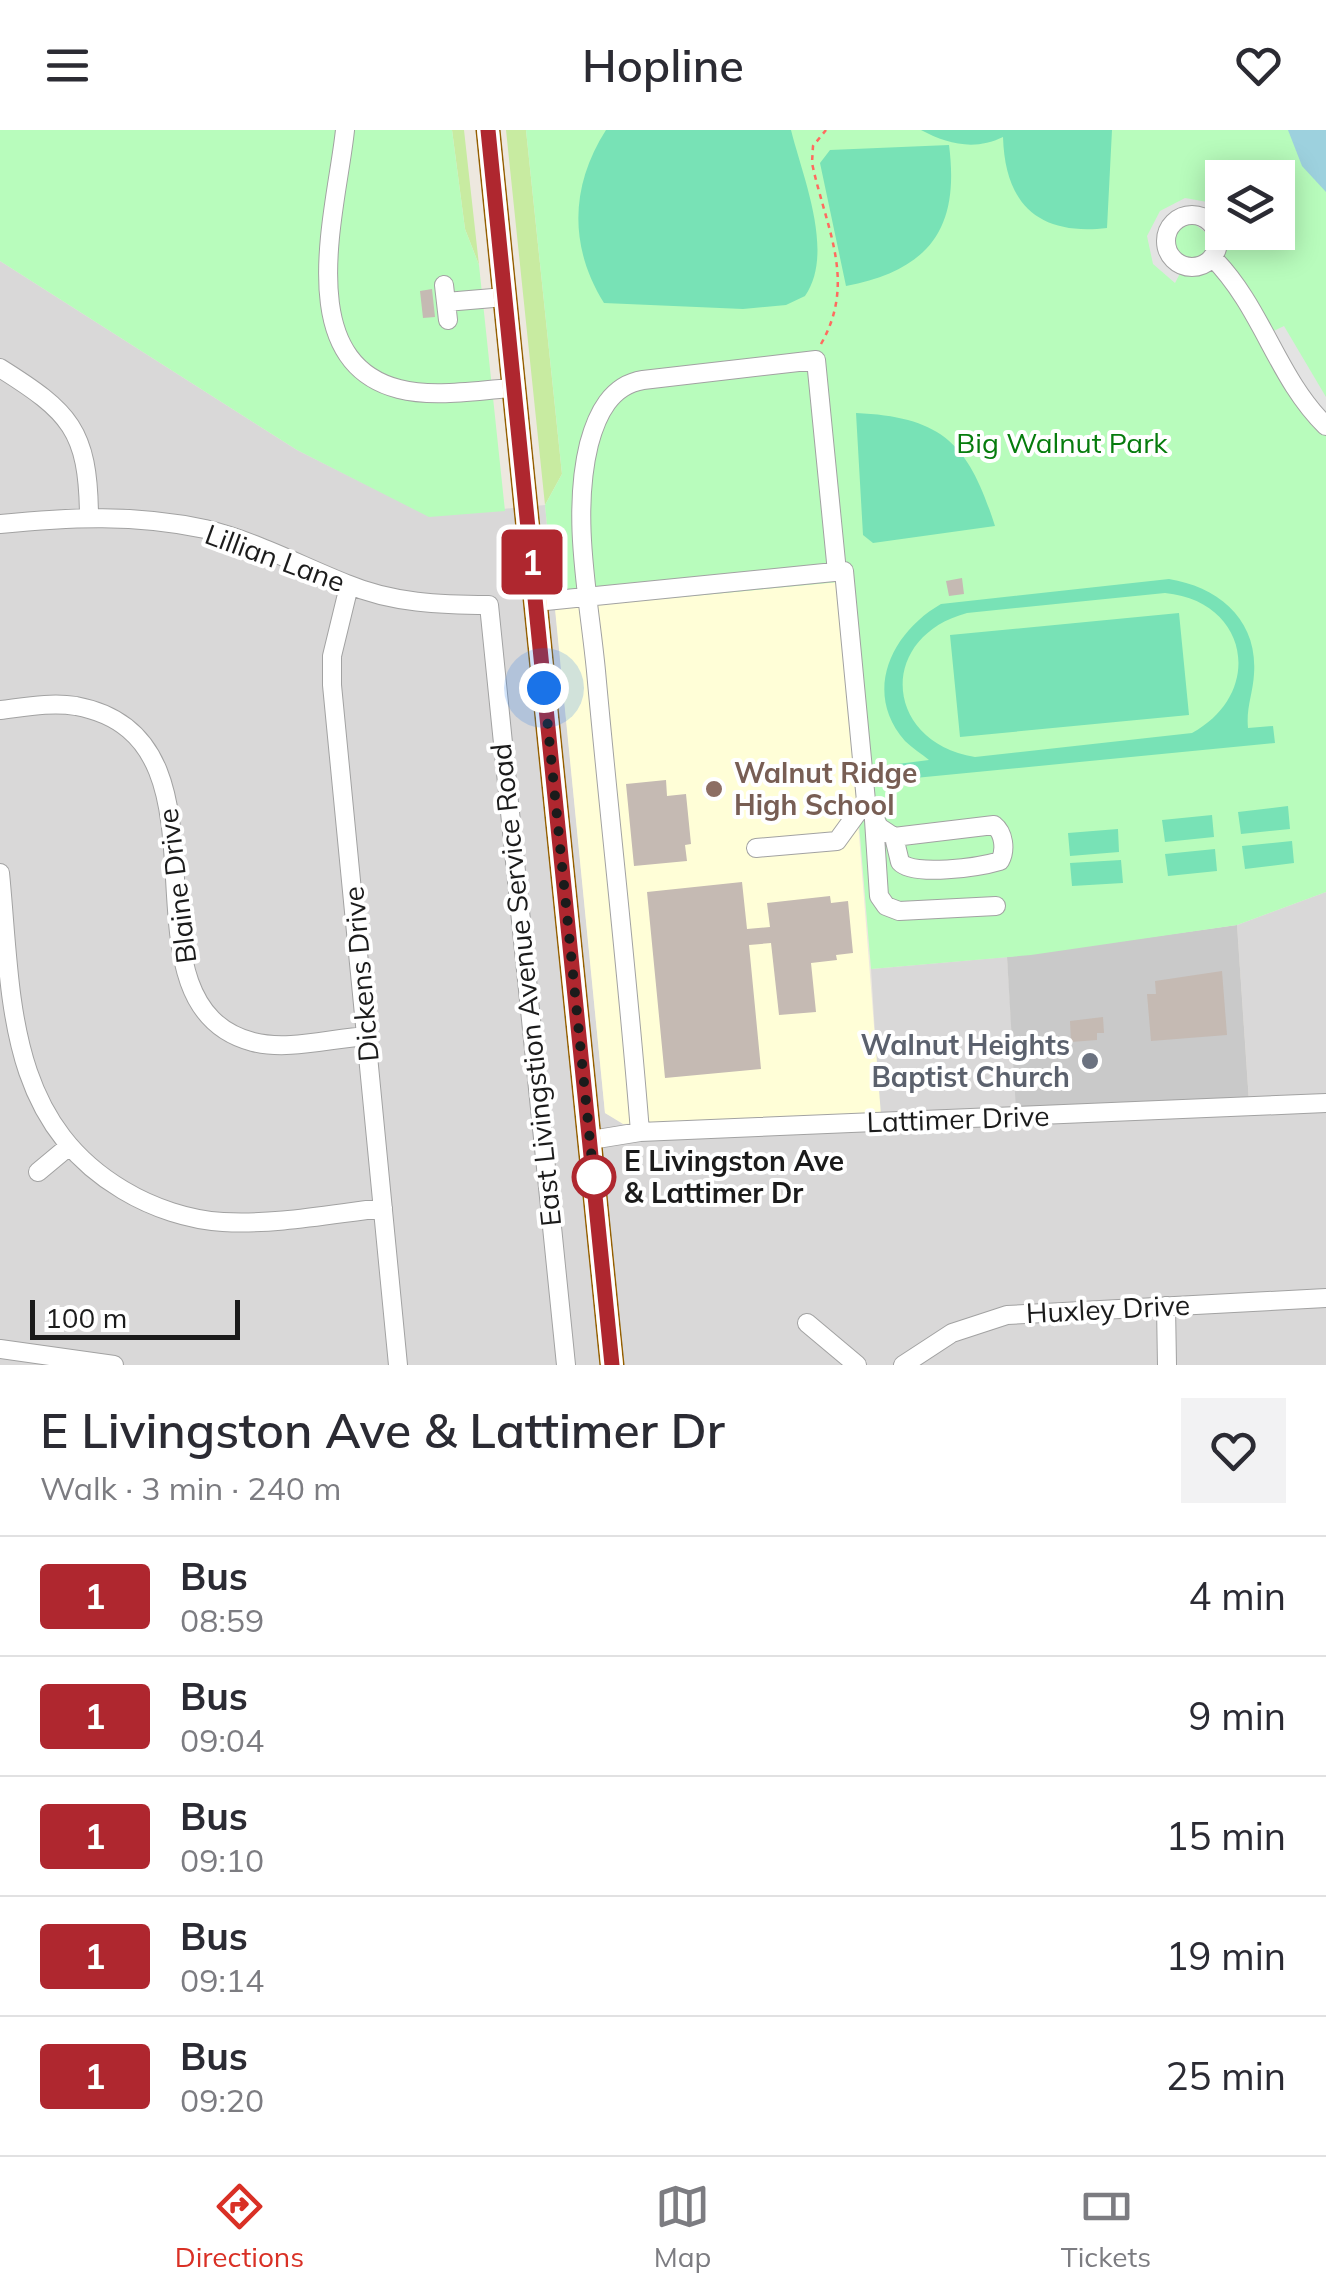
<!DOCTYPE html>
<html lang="en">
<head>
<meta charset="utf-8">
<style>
  body { margin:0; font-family:Mulish,sans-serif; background:#f2f2f3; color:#2b2b33; height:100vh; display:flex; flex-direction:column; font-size:38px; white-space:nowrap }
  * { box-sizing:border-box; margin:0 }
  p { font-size:32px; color:#7c7c81 }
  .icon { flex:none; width:55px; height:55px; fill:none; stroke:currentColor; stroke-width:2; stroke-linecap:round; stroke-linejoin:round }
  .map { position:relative; height:1235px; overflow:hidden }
  .sheet { display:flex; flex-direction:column; background:#fff; flex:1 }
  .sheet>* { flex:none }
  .badge { padding:0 20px; border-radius:8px; font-size:35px; line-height:65px }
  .controls { position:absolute; left:1205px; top:30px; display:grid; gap:20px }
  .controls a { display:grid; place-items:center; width:90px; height:90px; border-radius:0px; background:#fff; box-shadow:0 5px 25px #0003; font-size:50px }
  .scale { position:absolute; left:30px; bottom:25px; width:210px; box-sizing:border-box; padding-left:10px; border:5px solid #1b1b1b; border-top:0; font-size:28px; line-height:35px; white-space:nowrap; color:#1b1b1b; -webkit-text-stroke:8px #fff; paint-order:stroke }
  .you { position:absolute; width:50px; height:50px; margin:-25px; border:8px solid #fff; border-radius:50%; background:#1a73e8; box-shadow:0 0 0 15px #1a73e833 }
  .map>.badge { position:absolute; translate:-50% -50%; box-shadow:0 0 0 5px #fff }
  .round { display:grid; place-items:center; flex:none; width:105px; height:105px; border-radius:0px; background:#f2f2f3 }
  .overview { display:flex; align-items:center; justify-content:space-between; height:170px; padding:0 40px }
  h1 { font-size:48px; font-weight:600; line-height:75px }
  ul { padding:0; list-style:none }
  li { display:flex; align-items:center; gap:30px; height:120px; padding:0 40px; border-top:2px solid #e1e1e2 }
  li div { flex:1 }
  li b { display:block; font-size:38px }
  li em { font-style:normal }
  li .badge { min-width:110px; font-weight:700; text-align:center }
  header { display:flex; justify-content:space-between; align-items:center; height:130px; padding:0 40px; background:#fff; font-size:45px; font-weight:600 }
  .tabs { display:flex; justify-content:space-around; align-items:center; height:140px; border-top:2px solid #e1e1e2; background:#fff; font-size:28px; color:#7c7c81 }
  .tabs a { display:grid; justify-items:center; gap:5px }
  .tabs .on { color:#d93025 }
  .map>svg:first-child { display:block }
  .residential { fill:#d9d8d8 }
  .education { fill:#fffed7 }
  .religious { fill:#c9c9c9 }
  .grass { fill:#c8eba1 }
  .park { fill:#b8fcbc; fill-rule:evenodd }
  .pitch { fill:#78e2b6; fill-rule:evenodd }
  .parking { fill:#e3e3e3 }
  .water { fill:#9dd1de }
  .building { fill:#c5bab3 }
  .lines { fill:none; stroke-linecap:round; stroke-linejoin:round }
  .minor-casing { stroke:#a2a2a2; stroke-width:20 }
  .major-casing { stroke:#925e00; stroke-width:25 }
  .path { stroke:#ff6b5f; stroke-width:2.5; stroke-dasharray:5 5; stroke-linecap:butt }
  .minor { stroke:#fff; stroke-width:18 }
  .major { stroke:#ffcd93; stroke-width:22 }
  .line-casing { stroke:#fff; stroke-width:22 }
  .line { stroke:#af272f; stroke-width:15 }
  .walk { stroke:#1b1b1b; stroke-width:10; stroke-dasharray:0 18 }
  .education-dot { fill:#8d6e63; stroke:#fff; stroke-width:4 }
  .worship-dot { fill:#6b7280; stroke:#fff; stroke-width:4 }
  .stop-dot { fill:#fff; stroke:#af272f; stroke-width:5 }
  .labels { text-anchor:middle; stroke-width:8; stroke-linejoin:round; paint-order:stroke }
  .park-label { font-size:28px; fill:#067c0d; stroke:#fff }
  .street-label { font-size:28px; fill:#1b1b1b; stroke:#fff }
  .education-label { font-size:28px; font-weight:bold; fill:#785e54; stroke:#fff; text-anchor:start }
  .worship-label { font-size:28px; font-weight:bold; fill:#5b616d; stroke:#fff; text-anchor:end }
  .stop-label { font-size:28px; font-weight:bold; fill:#1b1b1b; stroke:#fff; text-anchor:start }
</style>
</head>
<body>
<header><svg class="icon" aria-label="menu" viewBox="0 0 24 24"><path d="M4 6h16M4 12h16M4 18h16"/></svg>Hopline<svg class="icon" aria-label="heart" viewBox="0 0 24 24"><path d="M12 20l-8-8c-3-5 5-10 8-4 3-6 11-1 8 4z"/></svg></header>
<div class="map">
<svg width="1326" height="1235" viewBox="0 0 1326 1235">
  <rect width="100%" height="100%" fill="#ede8df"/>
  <path class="residential" d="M0,131l297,189 132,66 116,-11 60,608 18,10 257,-8 -9,-146 136,-12 10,153 232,-9 -12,-176 89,-33v473h-1326z"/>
  <path class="education" d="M839,451l42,534 -258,9 -18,-11 -50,-504z"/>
  <path class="religious" d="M1237,795l12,177 -233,8 -9,-153z"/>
  <path class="grass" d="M452,0h12l15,135 -14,-36z
    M506,0h20l36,344 -17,31z"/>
  <path class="park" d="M0,0h452l13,99 14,36 26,246 -76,6 -132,-67 -297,-189z
    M526,0h800v762l-89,33 -206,30 -160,14 -32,-387 -284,27 -10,-104 17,-31zM1222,48h56v54h-56z"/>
  <path class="pitch" d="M606,0h185c12,48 44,123 14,166l-19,9 -43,4 -139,-6c-35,-56 -34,-117 2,-173z
    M921,0h191l-5,98c-69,8 -102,-24 -104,-91 -28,14 -56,7 -82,-7z
    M949,15c11,84 -20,125 -103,141l-26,-123 10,-13z
    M856,283c88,4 113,32 139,113l-122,17 -10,-8z
    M1169,449c49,8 89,40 85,95 -1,19 -8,34 -6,54l25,-2 2,17 -391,38 -2,-15 47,-6c-7,-6 -17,-12 -24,-19 -43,-49 -13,-109 36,-137zM1165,463c84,8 100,100 27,140l-217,24c-92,-15 -98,-120 -8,-144z
    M1179,483l10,102 -229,22 -10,-102z
    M1288,676l2,23 -49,5 -3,-22z
    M1212,685l2,22 -49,5 -3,-22z
    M1118,699l1,23 -49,4 -2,-23z
    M1292,711l2,22 -49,6 -3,-23z
    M1215,719l2,22 -49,5 -3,-22z
    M1121,730l2,23 -51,3 -2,-23z"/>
  <path class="parking" d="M1185,68l28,5 9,8v16l-14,7 -15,-11 -16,7 -2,18 12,12 -12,23 -22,-19 -6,-28 13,-25z
    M1284,196l42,71v26l-65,-86z"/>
  <path class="water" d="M1288,0h38v62l-24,-26z"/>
  <path class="building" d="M432,159l3,28 -12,1 -3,-27z
    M962,448l2,16 -15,2 -3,-15z
    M666,650l1,16 19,-2 5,50 -6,1 2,16 -53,5 -8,-82z
    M742,752l5,47 23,-2 -3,-24 63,-7 1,7 17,-2 5,52 -17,2 1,5 -26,3 5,49 -37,3 -8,-72 -22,2 12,124 -96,9 -18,-186z
    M1222,841l5,64 -76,6 -4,-47h9l-1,-13z
    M1103,887l1,16h-7v7l-26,2 -1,-21z"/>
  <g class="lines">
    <g class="minor-casing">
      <path id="minor" d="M345,0c-8,78 -55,231 54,259 35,9 79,1 115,-1
        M1166 111a26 26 0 1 1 52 0a26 26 0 1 1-52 0Z
        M1212,127c51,51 64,120 114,169
        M444,155l4,35
        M446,172l59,-5
        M0,238c70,44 88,62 89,147
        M0,394c70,-7 135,-10 205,5 50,12 94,36 142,55 45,19 94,21 142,21l77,760
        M349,456l-17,70v29l66,680
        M536,472l308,-31 22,230 -29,40 -81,7
        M0,580c25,-3 51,-8 76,-4 173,32 31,298 177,336 36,9 78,-4 115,-6
        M866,671l13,26 15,10 100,-12c10,8 12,25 6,36 -20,6 -87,16 -100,1l-6,-25
        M874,690l5,76 7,10 13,5 97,-5
        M0,743c12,121 5,247 123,317 30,18 66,30 100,32 53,3 108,-8 160,-14
        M640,1002c-12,-154 -30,-307 -44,-461 -7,-73 -25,-154 -7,-227 8,-30 22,-59 54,-64l173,-20 21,212
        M591,1010l49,-8 686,-29
        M38,1042l30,-25
        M1166,1176l1,59
        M807,1193l50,42
        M0,1219l114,16
        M903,1235l49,-32 55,-18 319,-17"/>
    </g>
    <g class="major-casing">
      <path id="major" d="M488,0l124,1235"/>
    </g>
    <path class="path" d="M821,214c36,-63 5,-115 -9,-181l1,-17 13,-16"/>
    <use href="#minor" class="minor"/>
    <use href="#major" class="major"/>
  </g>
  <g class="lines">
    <g class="line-casing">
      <path id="line" d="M488,0l124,1235"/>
    </g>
    <use href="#line" class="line"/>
    <path class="walk" d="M544,558l50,493v-4"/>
  </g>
  <circle class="education-dot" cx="714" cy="659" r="10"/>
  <circle class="worship-dot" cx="1090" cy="931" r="10"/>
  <circle class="stop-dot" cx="594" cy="1047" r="20"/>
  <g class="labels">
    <g class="park-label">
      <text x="1062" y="323">Big Walnut Park</text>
    </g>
    <g class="street-label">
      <text transform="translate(275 428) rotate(20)" y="10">Lillian Lane</text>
      <text transform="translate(177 756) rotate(-97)" y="10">Blaine Drive</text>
      <text transform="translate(361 844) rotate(-95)" y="10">Dickens Drive</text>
      <text transform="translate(526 855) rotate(-96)" y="10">East Livingstion Avenue Service Road</text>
      <text transform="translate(958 989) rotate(-2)" y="10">Lattimer Drive</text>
      <text transform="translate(1108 1179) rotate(-3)" y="10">Huxley Drive</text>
    </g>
    <g class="education-label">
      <text x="734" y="653">Walnut Ridge<tspan x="734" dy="32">High School</tspan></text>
    </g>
    <g class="worship-label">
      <text x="1070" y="925">Walnut Heights<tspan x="1070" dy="32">Baptist Church</tspan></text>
    </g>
    <g class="stop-label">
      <text x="624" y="1041">E Livingston Ave<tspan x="624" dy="32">&amp; Lattimer Dr</tspan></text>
    </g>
  </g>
</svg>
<div class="controls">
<a><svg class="icon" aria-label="layers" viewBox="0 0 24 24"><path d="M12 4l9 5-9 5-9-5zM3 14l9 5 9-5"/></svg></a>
</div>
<div class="scale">100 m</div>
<div class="you" style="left:544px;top:558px"></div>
<b class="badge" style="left:532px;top:432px;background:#af272f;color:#fff">1</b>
</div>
<section class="sheet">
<div class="overview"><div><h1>E Livingston Ave &amp; Lattimer Dr</h1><p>Walk · 3 min · 240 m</p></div><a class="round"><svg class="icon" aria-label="heart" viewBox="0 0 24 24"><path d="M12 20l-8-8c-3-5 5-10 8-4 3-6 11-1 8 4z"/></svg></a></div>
<ul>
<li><span class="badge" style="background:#af272f;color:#fff">1</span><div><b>Bus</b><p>08:59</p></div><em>4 min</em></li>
<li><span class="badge" style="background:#af272f;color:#fff">1</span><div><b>Bus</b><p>09:04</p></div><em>9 min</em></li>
<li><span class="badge" style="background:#af272f;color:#fff">1</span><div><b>Bus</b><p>09:10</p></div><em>15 min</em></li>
<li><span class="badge" style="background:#af272f;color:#fff">1</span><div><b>Bus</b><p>09:14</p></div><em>19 min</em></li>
<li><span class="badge" style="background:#af272f;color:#fff">1</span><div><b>Bus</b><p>09:20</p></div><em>25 min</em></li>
</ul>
</section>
<nav class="tabs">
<a class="on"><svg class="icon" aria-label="directions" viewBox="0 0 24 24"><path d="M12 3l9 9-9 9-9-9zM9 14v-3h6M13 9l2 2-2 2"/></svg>Directions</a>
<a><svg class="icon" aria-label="map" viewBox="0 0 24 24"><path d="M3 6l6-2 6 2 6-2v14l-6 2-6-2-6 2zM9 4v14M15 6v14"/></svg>Map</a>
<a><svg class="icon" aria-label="tickets" viewBox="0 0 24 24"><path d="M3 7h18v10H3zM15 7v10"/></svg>Tickets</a>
</nav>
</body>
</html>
